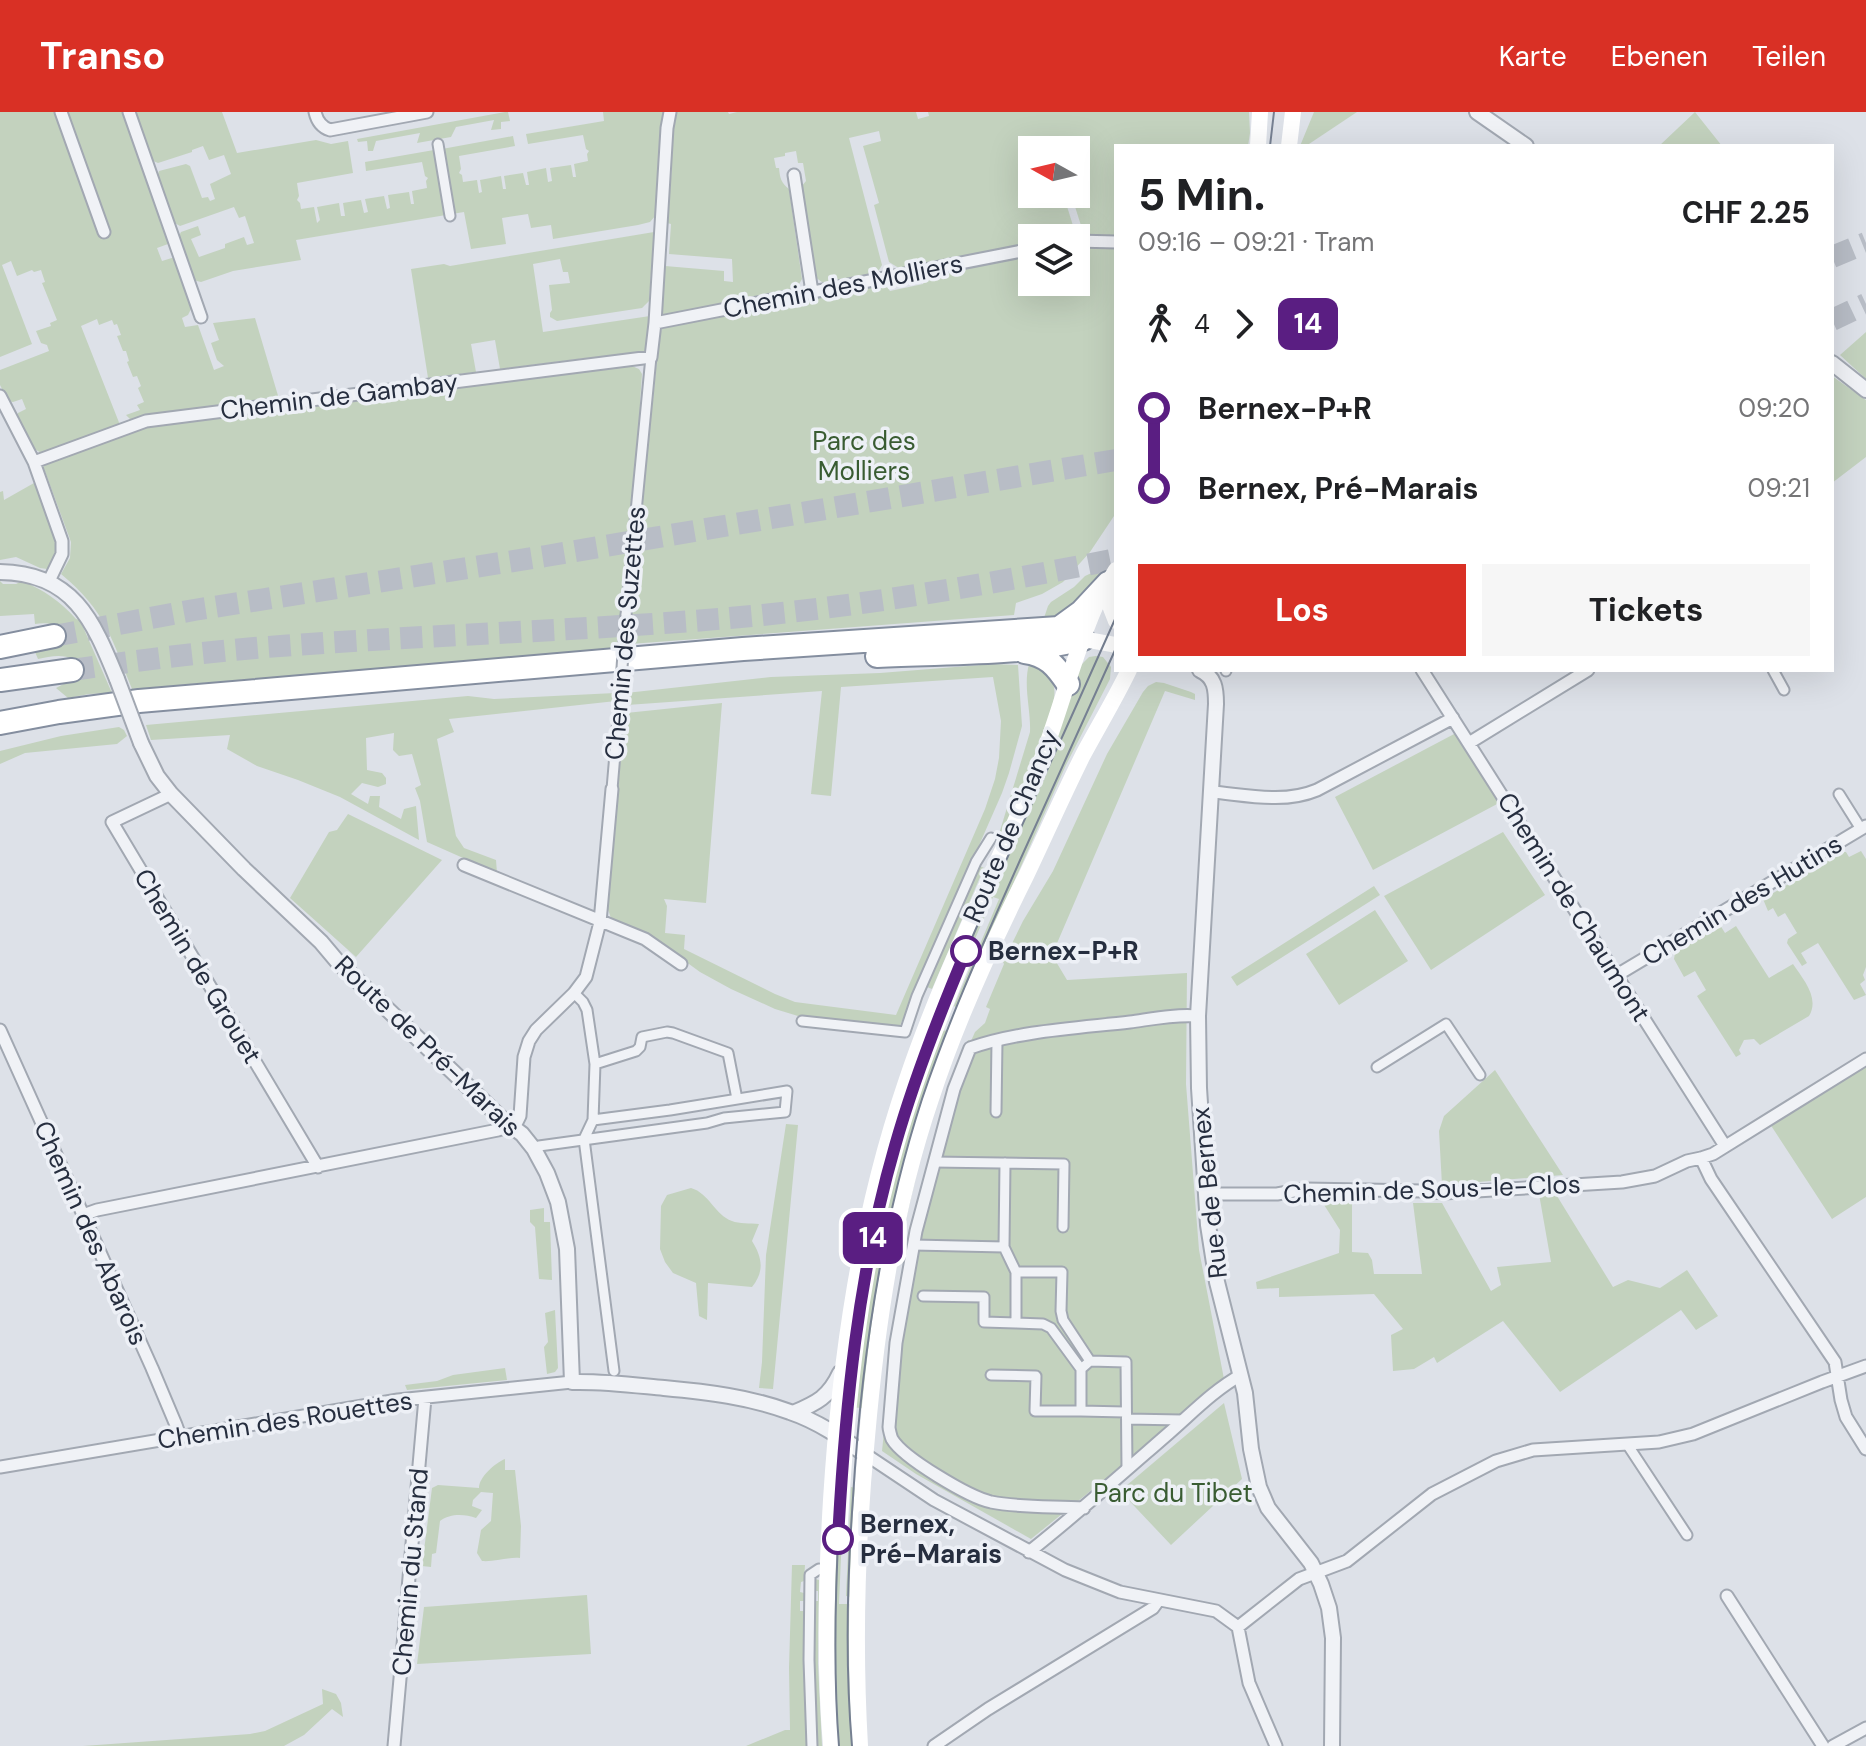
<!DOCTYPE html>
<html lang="de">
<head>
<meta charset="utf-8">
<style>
  body { margin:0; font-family:"DM Sans",sans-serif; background:#f6f6f6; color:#202124; height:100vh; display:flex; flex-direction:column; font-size:30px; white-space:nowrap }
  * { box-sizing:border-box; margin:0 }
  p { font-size:26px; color:#757577 }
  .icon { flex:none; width:44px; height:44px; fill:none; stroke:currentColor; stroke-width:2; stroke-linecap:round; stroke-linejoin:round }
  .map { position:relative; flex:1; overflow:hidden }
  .side { position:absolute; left:1114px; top:32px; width:720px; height:528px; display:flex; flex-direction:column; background:#fff; border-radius:0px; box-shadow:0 8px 32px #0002 }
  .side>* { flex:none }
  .badge { padding:0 16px; border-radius:12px; font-size:28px; line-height:52px }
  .needle { width:52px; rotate:278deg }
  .tools { position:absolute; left:1018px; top:24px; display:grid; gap:16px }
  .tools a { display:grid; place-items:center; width:72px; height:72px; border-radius:0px; background:#fff; box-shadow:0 8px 32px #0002; font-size:40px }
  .map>.badge { position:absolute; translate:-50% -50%; box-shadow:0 0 0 4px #fff }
  .legs { display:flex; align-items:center; gap:12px; height:88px; padding:0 24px; font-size:26px }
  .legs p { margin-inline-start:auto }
  .headline { display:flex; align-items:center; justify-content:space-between; height:136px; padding:0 24px }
  h1 { font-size:44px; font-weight:700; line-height:60px }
  .primary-button { display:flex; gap:16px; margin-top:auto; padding:16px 24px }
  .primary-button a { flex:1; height:92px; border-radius:0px; background:#d93025; color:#fff; font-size:32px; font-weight:700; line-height:92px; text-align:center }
  .primary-button a+a { background:#f6f6f6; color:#202124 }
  ul { padding:0 24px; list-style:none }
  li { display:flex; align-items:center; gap:28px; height:80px; font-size:30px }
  li i { display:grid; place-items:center; width:12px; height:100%; margin:0 10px; background:currentColor }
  li i::after { content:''; width:20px; height:20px; margin:-10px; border:6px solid; border-radius:50%; background:#fff }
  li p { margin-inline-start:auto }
  li:first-child i { background:linear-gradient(#0000 50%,currentColor 0) }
  li:last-child i { background:linear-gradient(currentColor 50%,#0000 0) }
  header { display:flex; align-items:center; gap:48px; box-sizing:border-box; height:112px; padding:0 40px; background:#d93025; color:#fff }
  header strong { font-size:38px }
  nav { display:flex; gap:44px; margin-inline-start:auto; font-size:28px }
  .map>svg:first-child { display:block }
  .green { fill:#c3d2be }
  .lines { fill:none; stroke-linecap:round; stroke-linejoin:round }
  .motorway-tunnel { stroke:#b8bdc6; stroke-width:22; stroke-dasharray:22 11; stroke-linecap:butt }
  .pedestrian-casing { stroke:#a2a8b2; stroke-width:13 }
  .minor-casing { stroke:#a2a8b2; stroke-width:15 }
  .tertiary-casing { stroke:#a2a8b2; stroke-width:18 }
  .motorway-casing { stroke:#848e9f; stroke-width:26 }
  .pedestrian { stroke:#f0f2f6; stroke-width:9 }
  .minor { stroke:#f0f2f6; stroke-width:11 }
  .tertiary { stroke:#f0f2f6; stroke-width:14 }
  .secondary { stroke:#fff; stroke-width:16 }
  .motorway { stroke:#fff; stroke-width:22 }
  .tram { stroke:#768092; stroke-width:2 }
  .pedestrian-bridge-casing { stroke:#a2a8b2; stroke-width:13; stroke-linecap:butt }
  .tertiary-bridge-casing { stroke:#a2a8b2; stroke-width:18; stroke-linecap:butt }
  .pedestrian-bridge { stroke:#f0f2f6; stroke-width:9 }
  .tertiary-bridge { stroke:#f0f2f6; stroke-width:14 }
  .line-1-casing { stroke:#fff; stroke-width:18 }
  .line-1 { stroke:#5a1e82; stroke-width:12 }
  .stop-1-dot { fill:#fff; stroke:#5a1e82; stroke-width:4 }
  .labels { text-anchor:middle; stroke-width:7; stroke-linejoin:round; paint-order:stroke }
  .street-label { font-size:26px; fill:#262e3f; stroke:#edf0f6 }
  .park-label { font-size:26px; fill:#395c32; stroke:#edf0f6 }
  .stop-label { font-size:26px; font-weight:bold; fill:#262e3f; stroke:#edf0f6; text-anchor:start }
</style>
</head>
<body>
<header>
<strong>Transo</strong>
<nav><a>Karte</a><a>Ebenen</a><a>Teilen</a></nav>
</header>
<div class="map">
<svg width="1866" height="1634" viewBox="0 0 1866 1634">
  <rect width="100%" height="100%" fill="#dde1e8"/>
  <path class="green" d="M0,0h122l46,132 -11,4 5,13 13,-4 17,50 -4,8 -6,3 3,9 13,-2 16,45 10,-4 -7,-6 -6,-17 8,-3 -6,-17 42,-5 24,81 -106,12 -27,4 -15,5 -5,-5 14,-5 -3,-5 7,-3 -6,-14 3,-2 -4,-10 -4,1 -6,-15 2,-1 -3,-10h-3l-6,-15 4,-1 -4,-11 -3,1 -2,-5 -13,5 -2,-6 -16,7 39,99 -77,29 -12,-7 -15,-30 2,-4 8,-4 -4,-10 -9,3 -5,-1 -8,-16v-15l49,-19 -2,-6 -6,-2 -5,-12 15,-5 -1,-3 7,-3 -15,-37 3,-1 -4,-12 -7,2 -2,-2 -15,6 -6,-15 -9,4 30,79 -32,13z
    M136,0h86l15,41 79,-13 15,4 17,-3 5,32 -56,10 2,13 -2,4 3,3 1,6 13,-2 3,16 3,-3 -3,-13 22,-4 2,13h4l-2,-13 18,-3 3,13 4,-1 -3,-13 19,-3 3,13 3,-1 -2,-13 21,-3 2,12h3l-2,-13 15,-3 -1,-7 2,-3 -3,-2 -3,-14 -56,9 -1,-9 69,-12 9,49 -1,-50 71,-13 2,10 -56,10 2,13 -2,4 3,2 1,7 14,-2 2,13 3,-1 -2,-12 21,-4 2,13h3l-2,-13 19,-3 3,12h3l-2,-13 19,-4 2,14 4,-1 -2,-13 21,-3 2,12h3l-2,-13 14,-3 -1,-7 2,-3 -3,-2 -3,-14 -55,9 -2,-10 78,-13 -1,-9h63l-10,103 -6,7 -12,3 -85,14 -2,-14 -20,3 -3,-14 -26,4 4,26 -35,5 -7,-37 -168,28 5,20 -68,11 -32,11 -8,-2 -15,-42 3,-6 17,-6 3,9 -10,4 8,18 26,-9v-4l19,-7 3,8 7,-2 -9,-27 -6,2 -5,-11 -54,19 -7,-4 -16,-45 2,-6 27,-7 4,2 12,32 6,-1 2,4 5,-2 -5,-15 21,-10 -7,-19 -15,5 -6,-14 -11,4v2l-34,11 -7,-3z
    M505,0h3l2,9 -9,1v7l-10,1 3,-10 -38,7 -5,10 -34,6 3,-10 -44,8 -3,10h-5l-1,-10 -9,1 -1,-3z
    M674,0h54l1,2 8,-2h179l2,7 11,-3 -1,-4h321l1,21 -2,13h-132v88l-3,4 -29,-3 -13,-41h5v-44h-44v44h28l1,5 4,1 10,32 -2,5 -41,1v7l-130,25 -13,-8 -15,-57 5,-2 -16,-57 18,-5 -2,-10 -30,7 33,127 -6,10 -50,10 -11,-8 -14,-90 5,-6 -3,-18h-5l-2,-12 -11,2v3l-11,2 2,10h3c1,10 2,15 10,21l13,90 -7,12 -134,24 4,-49 59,5v10l9,1 -1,-23 -63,-5 2,-30 -4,-1 5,-56 -3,-2z
    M1314,0h43l-51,34h-6z
    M1695,0l27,34h-63z
    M654,120l-5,69 -7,7 -85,13 -7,-4v-4l2,-3 -3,-25 21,-2 -2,-11h-5l-3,-13 -27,5 10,68 107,-16 -3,37 -59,8 -2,-3 -86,11 -5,-29 -24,4 5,28 -48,6 -17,-109 33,-5 6,2z
    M1076,134l40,2v265l-26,39 -27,30 -21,12 -26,9 -2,12 -384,29 4,-66 -10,3 -5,67 -487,41c-20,-50 -27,-79 -71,-115l9,-16 1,-16 -28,-76 105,-41 484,-59 7,3 3,5 -2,29 13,-2 6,-64 3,-8 29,-10 193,-36 6,8 33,-7 4,-10 105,-20v28h44z
    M1866,220v47l-26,-24z
    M1832,264l34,24v57l-34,26z
    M34,371l21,55 2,11 -10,20 -7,-1 -24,-11 -16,3v-68l3,-1 1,9z
    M1098,458h5c-20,33 -20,42 -60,51l5,-15 3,-4 23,-15 11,-11z
    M0,469l3,3h13l6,-3c22,9 38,20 54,38l4,1 32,73 -23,1 -21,4 -12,-10 15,-8 2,-20c-10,-7 -24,-3 -35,-1l-3,-7 16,-4 5,-4 1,-16c-6,-6 -14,-5 -22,-4l-1,-10 -34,2z
    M1096,544l7,1 8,10 -1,12 -44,86 -108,243 -4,-2 45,-107 -6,-2 -46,107 -5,-3 139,-336 8,-8z
    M993,552l25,1 4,61 -13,47 -7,20 -104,237 -100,-14 -23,-7 -44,-20 -31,-17 -40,-29 -49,-25 -4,-11 1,-34 3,-1 13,-152 2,-7 96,-10 -16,200 -42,-4 3,7 -2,27 20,2 -1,14 91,45 20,8 101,13 89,-206 10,-30 4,-21 2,-37 -8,-44 -152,10 -10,109 -20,-2 11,-103 -195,14 -3,-3 2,-9 145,-16 109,-4z
    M1029,552c14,2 24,10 25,24 2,10 -3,21 -6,31 -12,40 -30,79 -47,117l-2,-2 31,-102c1,-22 -7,-46 -1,-68z
    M1156,570l8,1 27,9 4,2v6l-30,-9 -113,264 15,25 120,-7 -1,111 13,166 25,129 -110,93 -83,67 -115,-65 -34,-23 6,-58 -3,-1c8,-63 18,-126 32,-188 13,-56 32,-110 51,-164l3,1 4,-9 10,-9 5,-14 -4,-2 18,-43 -1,-2 20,-41 30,-50 54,-117 36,-62 5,-6z
    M615,581l1,8 -167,18 5,13 -17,7 19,97 8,12 32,12 1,13 -70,-31 -7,-41 -5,-13 6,-3 -9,-31 -13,2 -6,-6 1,-17 -28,5 1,32 15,3 4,5v6l-8,3 -16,-4 -11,11 17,10 2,-8h10l-1,11 22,12 3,-10 12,-3 3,34 -79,-43 -42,-17 -41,-14 -30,-17 3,-14 -79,5 -5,-15 322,-29 26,3z
    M119,615l5,3 3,6 -10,8 -92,9 -25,11v-13l61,-15z
    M1456,621l43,70 -126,67 -38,-73z
    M348,702l94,46 -86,97 -66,-59 39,-66 8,-2z
    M1503,720l42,63 -114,75 -47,-74z
    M1861,739l5,8v108l-3,8 2,5 -5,4 6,11 -12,5 -36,-57 -17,10 6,10 -5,3 -15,-23 1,-4 9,-6 -12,-20 -7,4 -5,-9 -5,3 -5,-12 80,-47h3l3,5z
    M980,754l4,2 -52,121 -5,-2z
    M1374,774l6,9 -143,91 -6,-9z
    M1375,798l33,51 -69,44 -33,-51z
    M1720,813l5,8 11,-7 33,52 24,-14c10,15 27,34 16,52l-49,29 -6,-6 -10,1 -5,10 2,4 -5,3 -39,-61 9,-6 -11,-19 -11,6 -10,-18 1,-6z
    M950,918l-88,378 -17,-1 21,-148 19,-87 45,-140z
    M1866,953v132l-34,22 -62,-95z
    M1495,958l68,105 -121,10 -3,-54 5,-15z
    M786,1012l12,1 -25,264 -14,-1 3,-26 4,-107z
    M691,1076c18,5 24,27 41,33 7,3 18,2 27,3l-7,17c10,16 13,30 0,46l-44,-4 -1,37 -8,-4 -3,-33 -23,-10 -8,-11 -5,-13 1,-43 6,-11z
    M1539,1082l18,2 56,91 15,-7 32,8 27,-18 31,46 -22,14 -15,-20 -121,82 -57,-71 -66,42 -3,-6 -20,12 -21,2 -2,-36 12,-6 -29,-35 -95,3v-9l-22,1 -1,-7 83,-29 1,-23 -19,-30h31v52l16,1 4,7 2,14h48l-9,-71h29l49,88 10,-6 -4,-18 54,-5z
    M544,1096v14h6l2,58 -13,-1 -4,-52 -5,-5v-12z
    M555,1198l3,58 -3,4 -8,2 -3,-27 4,-5 -3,-29z
    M505,1256l2,12 -100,10 -2,-5 32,-4 16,-6z
    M1224,1291l18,76 -71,66 -51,-54z
    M505,1347v11h10l6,56 -1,32c-14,-1 -25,4 -38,3l-5,-8 4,-23 10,-9 2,-28 -12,-1 -8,8 -1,6 10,4 -6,8c-11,-4 -26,-5 -36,3l-4,32 -4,1 -1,13 -9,-1 10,-78 6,-3 41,3c0,-11 16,-25 26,-29z
    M838,1374l6,1 -5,117h12l4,142h-19l-4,-107z
    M851,1375l5,1 -5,109 -5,-1z
    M792,1453h13l-1,16 -3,1 -1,10 4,1v8h-4v10h4v67l3,68h-61l39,-16h5l-1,-62z
    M815,1467l4,1 -1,84 4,82h-5l-2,-45 -1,-100h4v-10h-3z
    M587,1483l4,59 -174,10 7,-57z
    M322,1577l14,5 5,9 2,14 -11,-8 -28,26 -20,11h-201l167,-12 15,-3 58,-27z"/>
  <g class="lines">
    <path class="motorway-tunnel" d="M1832,145l34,-14
      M1832,208l34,-16
      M54,524l140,-26 352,-54 570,-96
      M72,558c74,-11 148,-20 222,-25 153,-11 306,-15 458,-29 123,-12 244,-33 364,-57"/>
    <g class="pedestrian-casing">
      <path id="pedestrian" d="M438,32l12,72
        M626,503l25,-258
        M1773,558l11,20
        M1226,559v-1
        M612,677l7,-82
        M1839,682l22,35
        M574,881l9,9 4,8 8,54 -2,56
        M802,909l103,11 12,-36 59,-134 15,-24
        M595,952l41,-13 4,-4 2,-10 25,-5 6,1 55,20 9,46
        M1377,955l69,-43 34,51
        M996,1000l1,-71
        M534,1037l5,-3 168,-23 17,-5 61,-6 2,-21 -117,19 -77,10 -9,19 30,232
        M934,1050l130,2 -1,63
        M914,1133l90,2 1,-84
        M1016,1160h46l-1,39 2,9 27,41 36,1 1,107
        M923,1184l61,1v25l32,1v-51l-12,-25
        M1016,1211l27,1 8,4 30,41 9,-8
        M1081,1257v42l44,1
        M991,1263l45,1 -1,35h46
        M1127,1307l55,1
        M1627,1332l60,91
        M812,1634l-3,-86 1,-85 9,-6"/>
    </g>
    <g class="minor-casing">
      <path id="minor" d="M61,0l43,120
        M129,0l72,205
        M315,0c2,9 6,15 15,18l97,-18
        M794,63l18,117
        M1076,129l40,1
        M655,211l377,-74
        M0,284l34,66 28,79v13l-14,29
        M34,350l112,-41 505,-64 4,-34 12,-195 3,-16
        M1422,558l303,476
        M1469,631l119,-73
        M1212,680c34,3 72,12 105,-2l136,-72
        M171,682l-59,28 206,345
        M464,753l181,74 36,25
        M1617,863l249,-149
        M0,918l152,338 24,57 4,11
        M1701,1046l10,21 124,183 6,38 5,17 20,32
        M1206,1082h71l28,-5 118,2 21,2 178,-11 33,-6 32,-15 14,-3 12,-4 153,-95
        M83,1103l14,-5 401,-80 14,-4 5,-4 3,-6 4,-59 5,-16 7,-11 38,-37 12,-16 14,-55 12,-133
        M865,1342l69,46 131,70 55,22 96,19 22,16
        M0,1355l398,-67 174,-18
        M1084,1396c-31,-2 -63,0 -93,-6 -22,-5 -88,-44 -99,-63 -1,-2 -3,-10 -3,-12l7,-84 20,-112 38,-142 16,-41c48,-17 108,-20 160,-26 22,-3 45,-8 68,-6
        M1029,1440c48,-38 94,-79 140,-119 23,-20 45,-43 72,-58
        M1727,1484l96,150
        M1238,1515l61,-48 48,-18 85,-67 64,-33 37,-11 126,-8 34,-8 129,-52 44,-16
        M1238,1515l11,56 27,63
        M394,1634l31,-348
        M934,1634l54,-37 165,-101 5,-7
        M1833,1634l33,-18"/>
    </g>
    <g class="tertiary-casing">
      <path id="tertiary" d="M1477,0l49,34
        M1832,251l34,27
        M0,460c73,1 93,48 117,107
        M1200,558c15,7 16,19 16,34l-18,312 1,72 9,137 9,57 28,111 6,56 8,38 9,21 43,55 10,21 8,24 4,30 -1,108
        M141,631l16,33 14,18 73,75 77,73 16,19 165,158 20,15 12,15 13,24 11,29 9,47 5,133c31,-1 61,3 92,6 43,4 86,9 126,24 27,9 52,26 75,42
        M793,1301c24,-10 36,-16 47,-40"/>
    </g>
    <g class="motorway-casing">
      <path id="motorway" d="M1059,516l22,-16 27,-29
        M0,535l54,-11
        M1025,540c22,3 31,14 43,32
        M877,544c68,-4 140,0 206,-17
        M0,568l72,-10
        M0,611l59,-11 80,-11 604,-52 316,-21 24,11"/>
    </g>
    <use href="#pedestrian" class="pedestrian"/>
    <use href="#minor" class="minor"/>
    <use href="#tertiary" class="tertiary"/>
    <path class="secondary" d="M1258,34l2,-34
      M1289,34l4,-34
      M1108,473l1,18 7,18
      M1083,527l33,6
      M831,1634c-7,-82 -5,-164 0,-246 9,-142 29,-283 75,-418 35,-105 86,-204 129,-306 23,-55 36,-114 60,-169 6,-13 14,-25 21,-37
      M860,1634c-6,-103 -3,-206 7,-309 10,-114 27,-229 64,-338 25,-77 59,-151 95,-223 19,-40 37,-81 57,-121 15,-28 32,-56 46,-85"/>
    <use href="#motorway" class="motorway"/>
    <path class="tram" d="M1270,34l4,-34
      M839,1634c-6,-74 -4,-149 0,-224 7,-157 31,-313 83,-462 24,-66 54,-131 82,-195 38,-83 75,-165 112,-248
      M852,1634c-7,-82 -5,-166 1,-248 8,-135 27,-270 69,-399 28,-83 64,-162 99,-241 32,-70 63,-140 95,-210"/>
    <g class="pedestrian-bridge-casing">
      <path id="pedestrian-bridge" d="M619,595l7,-92"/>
    </g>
    <g class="tertiary-bridge-casing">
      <path id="tertiary-bridge" d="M117,567l24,64"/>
    </g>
    <use href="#pedestrian-bridge" class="pedestrian-bridge"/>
    <use href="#tertiary-bridge" class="tertiary-bridge"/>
  </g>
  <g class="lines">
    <g class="line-1-casing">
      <path id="line-1" d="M838,1427c7,-132 20,-265 57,-393 19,-67 44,-131 71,-195"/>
    </g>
    <use href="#line-1" class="line-1"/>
  </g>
  <g class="stop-1-dot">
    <circle cx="966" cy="839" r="14"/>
    <circle cx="838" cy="1427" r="14"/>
  </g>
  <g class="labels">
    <g class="street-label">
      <text transform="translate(843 174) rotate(-11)" y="9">Chemin des Molliers</text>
      <text transform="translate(339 284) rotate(-7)" y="9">Chemin de Gambay</text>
      <text transform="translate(625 521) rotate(-85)" y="9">Chemin des Suzettes</text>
      <text transform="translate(1011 714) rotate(-67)" y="9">Route de Chancy</text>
      <text transform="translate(1742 788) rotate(-31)" y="9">Chemin des Hutins</text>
      <text transform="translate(1574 795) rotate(58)" y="9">Chemin de Chaumont</text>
      <text transform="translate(198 854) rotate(59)" y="9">Chemin de Grouet</text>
      <text transform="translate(428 934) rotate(44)" y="9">Route de Pré-Marais</text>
      <text transform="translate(1432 1077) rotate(-2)" y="9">Chemin de Sous-le-Clos</text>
      <text transform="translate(1209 1081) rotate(-96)" y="9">Rue de Bernex</text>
      <text transform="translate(91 1121) rotate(66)" y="9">Chemin des Abarois</text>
      <text transform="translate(285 1308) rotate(-9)" y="9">Chemin des Rouettes</text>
      <text transform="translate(410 1460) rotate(-85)" y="9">Chemin du Stand</text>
    </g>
    <g class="park-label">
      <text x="864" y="338">Parc des<tspan x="864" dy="30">Molliers</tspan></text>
      <text x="1173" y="1390">Parc du Tibet</text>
    </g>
    <g class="stop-label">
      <text x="988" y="848">Bernex-P+R</text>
      <text x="860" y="1421">Bernex,<tspan x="860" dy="30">Pré-Marais</tspan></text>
    </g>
  </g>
</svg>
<div class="tools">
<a><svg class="needle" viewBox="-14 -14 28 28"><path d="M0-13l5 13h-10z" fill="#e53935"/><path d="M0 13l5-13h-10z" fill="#757577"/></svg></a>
<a><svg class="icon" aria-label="layers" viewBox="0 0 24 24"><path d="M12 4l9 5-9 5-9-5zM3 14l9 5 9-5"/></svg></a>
</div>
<b class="badge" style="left:873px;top:1126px;background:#5a1e82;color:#fff">14</b>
<section class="side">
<div class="headline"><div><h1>5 Min.</h1><p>09:16 – 09:21 · Tram</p></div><b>CHF 2.25</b></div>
<div class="legs"><svg class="icon" aria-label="walk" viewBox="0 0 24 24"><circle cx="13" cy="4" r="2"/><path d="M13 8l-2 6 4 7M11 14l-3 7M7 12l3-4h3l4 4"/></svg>4<svg class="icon" aria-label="forward" viewBox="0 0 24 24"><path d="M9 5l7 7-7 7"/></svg><b class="badge" style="background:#5a1e82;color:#fff">14</b></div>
<ul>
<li><i style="color:#5a1e82"></i><b>Bernex-P+R</b><p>09:20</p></li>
<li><i style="color:#5a1e82"></i><b>Bernex, Pré-Marais</b><p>09:21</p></li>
</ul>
<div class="primary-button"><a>Los</a><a>Tickets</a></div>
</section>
</div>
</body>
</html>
